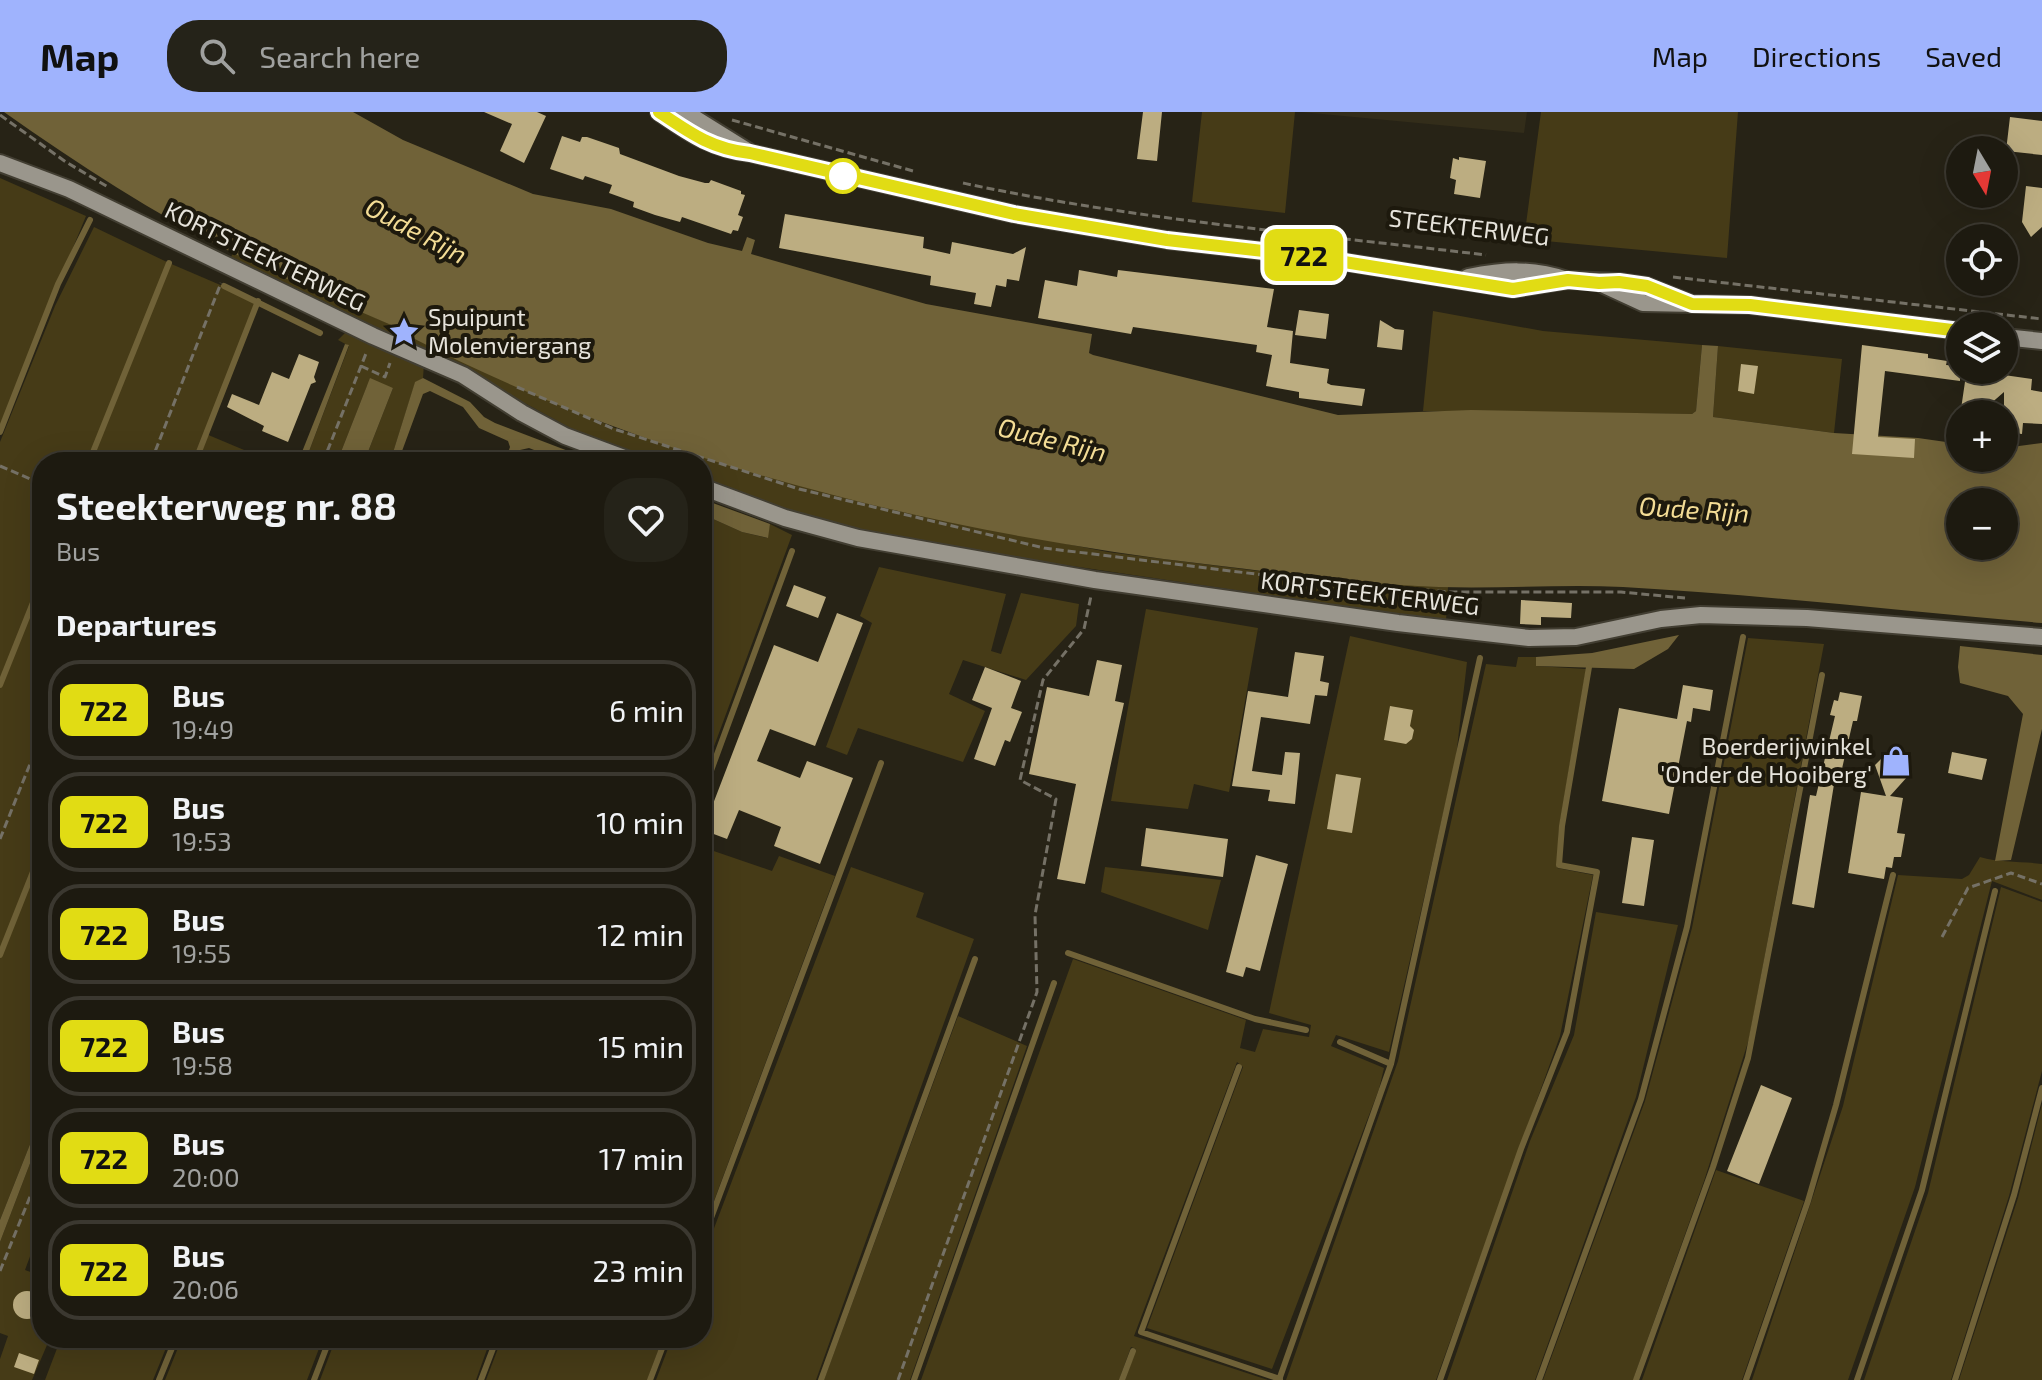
<!DOCTYPE html>
<html lang="en">
<head>
<meta charset="utf-8">
<style>
  body { margin:0; font-family:"Exo 2",sans-serif; background:#252319; color:#f1f3f6; height:100vh; display:flex; flex-direction:column; font-size:30px; white-space:nowrap }
  * { box-sizing:border-box; margin:0 }
  p { font-size:26px; color:#a0a19f }
  .icon { flex:none; width:44px; height:44px; fill:none; stroke:currentColor; stroke-width:2; stroke-linecap:round; stroke-linejoin:round }
  .map { position:relative; flex:1; overflow:hidden }
  .details { position:absolute; left:32px; top:340px; width:680px; height:896px; display:flex; flex-direction:column; background:#1d1a10; border-radius:32px; box-shadow:0 8px 32px #0002,0 0 0 2px #3b3830 }
  .details>* { flex:none }
  .badge { padding:0 16px; border-radius:12px; font-size:28px; line-height:52px }
  .needle { width:52px; rotate:170deg }
  .controls { position:absolute; left:1946px; top:24px; display:grid; gap:16px }
  .controls a { display:grid; place-items:center; width:72px; height:72px; border-radius:50%; background:#1d1a10; box-shadow:0 8px 32px #0002,0 0 0 2px #3b3830; font-size:40px }
  .map>.badge { position:absolute; translate:-50% -50%; box-shadow:0 0 0 4px #fff }
  h2 { padding:0 24px; font-size:30px; line-height:72px }
  .round { display:grid; place-items:center; flex:none; width:84px; height:84px; border-radius:32px; background:#252319 }
  .summary { display:flex; align-items:center; justify-content:space-between; height:136px; padding:0 24px }
  h1 { font-size:38px; font-weight:700; line-height:60px }
  ul { padding:0; list-style:none }
  li { display:flex; align-items:center; gap:24px; height:100px; margin:0 16px 12px; padding:0 8px; border:4px solid #3b3830; border-radius:32px }
  li div { flex:1 }
  li b { display:block; font-size:30px }
  li em { font-style:normal }
  li .badge { min-width:88px; font-weight:700; text-align:center }
  header { display:flex; align-items:center; gap:48px; box-sizing:border-box; height:112px; padding:0 40px; background:#9fb3fd; color:#111 }
  header strong { font-size:38px }
  nav { display:flex; gap:44px; margin-inline-start:auto; font-size:28px }
  .search { width:560px; height:72px; background:#252319; display:flex; align-items:center; gap:20px; box-sizing:border-box; padding:0 28px; border-radius:32px; color:#a0a19f; font-size:30px }
  .map>svg:first-child { display:block }
  .built { fill:#332d1a }
  .green { fill:#463b17 }
  .water { fill:#706238; fill-rule:evenodd }
  .lines { fill:none; stroke-linecap:round; stroke-linejoin:round }
  .stream { stroke:#706238; stroke-width:6 }
  .building { fill:#bcad81 }
  .secondary-casing { stroke:#423e32; stroke-width:20 }
  .path { stroke:#757166; stroke-width:3; stroke-dasharray:8 4; stroke-linecap:butt }
  .secondary { stroke:#9a968c; stroke-width:16 }
  .line-casing { stroke:#fff; stroke-width:18 }
  .line { stroke:#e1dc14; stroke-width:12 }
  .stop-dot { fill:#fff; stroke:#e1dc14; stroke-width:4 }
  .labels { text-anchor:middle; stroke-width:8; stroke-linejoin:round; paint-order:stroke }
  .street-label { font-size:24px; fill:#e6e3db; stroke:#1d190d }
  .poi-label { font-size:24px; fill:#e6e3db; stroke:#1d190d; text-anchor:start }
  .water-label { font-size:26px; font-style:italic; fill:#f3dc95; stroke:#1d190d }
</style>
</head>
<body>
<header>
<strong>Map</strong>
<div class="search"><svg class="icon" aria-label="search" viewBox="0 0 24 24"><circle cx="10" cy="10" r="6"/><path d="M15 15l6 6"/></svg>Search here</div>
<nav><a>Map</a><a>Directions</a><a>Saved</a></nav>
</header>
<div class="map">
<svg width="2042" height="1268" viewBox="0 0 2042 1268">
  <rect width="100%" height="100%" fill="#272316"/>
  <path class="built" d="M1301,0h226l-3,21z"/>
  <path class="green" d="M1202,0h93l-10,101 -93,-11z
    M1541,0h197l-11,146 -203,-19z
    M0,66l86,38 -86,209z
    M94,115l75,36 89,38 -52,133 67,28h-231v652l-42,106v-778l55,-136z
    M233,141l165,75 42,23 175,77 99,32 180,50 214,42 181,23 159,12 -2,34 -531,-78 -99,-23 -114,-41v-17h-49l-68,-26 -119,-65 -213,-100 -22,-14z
    M1433,199l110,20 159,14 -6,66 -4,3 -269,-3z
    M346,220l78,32 -1,14 -8,5 -25,79h-26l29,-74 -26,-2 -30,76h-32l44,-116 -11,-6z
    M1718,234l124,13 -8,74 -121,-16z
    M702,402l40,18 25,6 3,-14 22,11 -90,244z
    M879,455l127,27 -15,57 10,3 20,-61 58,11 -3,22 -50,54 -63,-20 -14,34 36,17 -22,51 -105,-34 -11,27 -21,-8 46,-124 -12,-7z
    M1146,497l112,19 -29,164 -35,-8 -6,25 -77,-8z
    M1350,524l117,26 -11,95 -67,295 -53,-17 -5,11 53,22 -5,21 -107,280 -125,-41 96,-261 -6,-5 -103,274 134,44h-143l11,-31 -5,-2 -12,33h-198l152,-421 173,61 -6,28 15,4 8,-23 46,8 2,-12 -42,-12z
    M1748,526l76,6 -75,395 -45,142 -71,199h-90l102,-279 47,-173z
    M1518,545h18v9l50,3 -27,159 -2,40 36,7 -33,161 -124,344h-150l112,-319 88,-397 30,3z
    M702,735l70,24 7,-15 56,20 -133,357z
    M1980,745c20,6 41,4 62,7v36l-50,-19 -77,306 -67,193h-96l91,-274 55,-231 64,4 7,-4z
    M851,755l73,26 -8,24 58,22 -158,441h-160l16,-42h30v-78z
    M1105,755l116,13 -13,50 -107,-38z
    M2001,775l41,15v169l-33,125 -58,184h-87l64,-187z
    M1596,800l82,13 -42,172 -101,283h-88l83,-239 44,-106z
    M958,904l69,30 -117,334h-86z
    M2042,992v276h-83l59,-182z
    M42,1020v81l-3,8 3,3 -17,46 11,4 6,-12v76h8l-18,42h-32v-21l8,-23 -8,-3v-91z
    M1716,1058l88,31 -62,179h-100z
    M61,1226h109l-17,42h-108z
    M182,1226h141l-16,42h-142z
    M336,1226h155l-15,42h-156z
    M502,1226h161l-16,42h-161z"/>
  <path class="water" d="M4,0h349l50,28 130,54 78,15 97,34 34,8 5,-14 8,3 -4,14 175,50 166,30 -3,19 4,2 245,60 133,-5 221,4 4,-3 6,-66 16,1 -5,71 121,16 84,5 42,6v14h44v-10l38,-5v180c-139,-12 -279,-28 -419,-36 -61,-3 -123,2 -184,0 -76,-3 -151,-13 -226,-22 -277,-33 -555,-100 -804,-229l-5,4 -7,-3 1,-9c-55,-24 -110,-48 -163,-74 -81,-40 -157,-90 -231,-142zM1960,390h44v44h-44z
    M345,232l4,1 -44,117h-7z
    M370,266l23,10 -29,74h-27z
    M423,266l47,24 14,15 11,6 102,39h-32l-36,-14 -9,2 -5,12h-10l5,-15 -2,-6 -29,-13 -16,-21 -33,-16 -7,3 -25,68h-8l25,-80z
    M702,387l68,25 -2,14 -26,-6 -40,-18z
    M1679,523l-11,14 -34,20 -98,-3v-9l56,-4z
    M1960,534l82,9v74l-31,131 -16,1 28,-147 -15,-18 -48,-13 -2,-16z
    M42,1002v18l-42,110v-22z"/>
  <g class="lines">
    <path class="stream" d="M224,174l96,47
      M0,320l58,-148 32,-64
      M89,350l80,-199
      M195,350l63,-161
      M0,573l42,-105
      M702,683l90,-244
      M1068,841l187,66 51,11
      M0,843l42,-106
      M1340,930l51,22
      M1239,955l-98,265 139,47
      M702,1130l179,-479
      M159,1268l17,-42
      M314,1268l16,-42
      M481,1268l16,-42
      M650,1268l16,-42
      M821,1268l154,-421
      M914,1268l140,-397
      M1122,1268l11,-29
      M1279,1268l112,-316 89,-406
      M1440,1268l81,-231 46,-117 30,-160 -38,-7 3,-39 27,-159
      M1539,1268l102,-281 46,-172 56,-290
      M1636,1268l77,-213 35,-109 74,-383
      M1746,1268l62,-179 28,-96 57,-230
      M1857,1268l65,-190 73,-299
      M1955,1268l59,-185 28,-107"/>
  </g>
  <path class="building" d="M484,0h53l9,4 -22,47 -24,-12 12,-27z
    M1143,0h19l-5,49 -20,-2z
    M2010,5l32,4v34l-36,-4z
    M562,24l18,6 2,-5h5l32,11 1,6 59,22 26,7h4l2,-3 30,11v3l4,1 -7,20 5,2 -5,14 -5,-1 -2,4 -49,-17 -2,5 -25,-7 -22,-8 1,-5 -25,-9 3,-8 -27,-9 -2,4 -33,-11z
    M1459,45l27,4 -6,37 -26,-4 2,-14 -6,-2 3,-20 6,2z
    M2026,74l16,2v39l-11,10 -9,-15z
    M785,102l139,23 -1,11 27,6 2,-12 61,12 13,-7 -7,34 -12,-2 -1,8 -10,-2 -5,22 -17,-3 2,-11 -46,-8 1,-9 -152,-28z
    M1079,158l38,7 1,-7 156,19 -7,38 26,4 -3,32 39,6 -2,14 4,2 34,4 -3,17 -63,-8v-6l-33,-6 6,-31 -16,-3 1,-7 -124,-18 -2,7 -93,-16 7,-38 32,6z
    M1299,198l30,4 -3,25 -31,-4z
    M1380,208l15,9 9,1 -2,20 -25,-3z
    M1862,233l66,9v4l19,3 -1,4 14,1v15l-75,-10 -7,66 37,2 -1,19 -62,-4z
    M299,242l20,8 -5,15 2,5 -5,2 -23,58 -26,-11 2,-5 -37,-19 5,-13 27,11 13,-33 17,7z
    M1741,252l17,2 -4,28 -16,-3z
    M1997,262l35,5 -1,11 11,2v32l-19,-1 -1,11 -18,-2v-40l-23,20 -20,-3 5,-34 30,3z
    M794,473l32,12 -8,21 -32,-12z
    M1521,488l51,3 -1,15 -30,-1v8l-21,-1z
    M837,501l26,10 -48,123 -45,-17 -13,32 43,17 7,-17 46,17 -33,86 -46,-18 7,-19 -42,-17 -12,29 -24,-9 71,-185 44,17z
    M1295,540l29,4 -4,25 9,2 -2,13 -12,-1 -5,29 -49,-7 -9,54 30,4 3,-23 15,1 -5,51 -27,-3 2,-11 -38,-4 16,-95 40,6z
    M1097,548l25,5 -7,36 9,2 -39,181 -28,-5 19,-95 -47,-10 18,-87 42,9z
    M985,555l36,14 -10,27 11,4 -12,30 -5,-2 -10,26 -21,-7 18,-51 -20,-8z
    M1683,573l30,5 -3,21 -17,-3 -2,14 -4,-1 -18,93 -67,-13 17,-93 58,11z
    M1840,580l22,4 -5,25h-4l-12,52 -5,-1 -22,136 -22,-4 18,-109 6,1 19,-80 -5,-1 4,-15 4,1z
    M1390,594l23,4 -3,16 4,4 -2,9 -6,5 -22,-4z
    M1952,640l35,7 -5,21 -34,-7z
    M1886,642l15,3 7,19 -18,20 13,2 -6,35 8,1 -4,23h-7l-2,11 -6,-1 -2,12 -36,-6 13,-81 25,4 -11,-31z
    M1336,662l25,4 -9,55 -25,-4z
    M1146,716l82,11 -5,38 -82,-11z
    M1632,725l22,3 -10,66 -22,-3z
    M1256,743l32,9 -28,107 -14,-4 -3,10 -17,-5z
    M1761,973l31,13 -33,86 -32,-13z
    M13 1193a14 14 0 1 1 28 0a14 14 0 1 1-28 0Z
    M19,1241l20,7 -5,14 -20,-7z"/>
  <g class="lines">
    <g class="secondary-casing">
      <path id="secondary" d="M659,0c31,21 53,37 91,41l264,61 153,26 140,16 206,33 55,-9 51,2 28,4 45,18
        M677,0l19,7 53,33
        M0,51l69,26 304,147 90,39 59,38 43,23 70,26
        M1468,165c36,-7 64,-9 99,3
        M1604,173l39,18 107,2 210,26
        M2004,225l38,4
        M702,375l83,31 73,20 237,42 303,43 131,15 47,-1 85,-18 40,-4 106,3 235,19"/>
    </g>
    <path class="path" d="M0,3l66,47 42,25
      M732,8l181,51
      M963,71c172,37 349,51 523,72
      M1673,165l369,42
      M361,254l24,11 5,-14
      M517,275l97,42 185,60 245,59 244,30 161,14h172l64,6
      M151,350l70,-179
      M323,350l44,-111
      M0,354l42,18
      M0,727l42,-105
      M1942,825l26,-49 43,-15 31,11
      M0,1159l42,-104
      M898,1268l139,-388 -2,-77 21,-116 -36,-19 23,-100 41,-51 7,-33"/>
    <use href="#secondary" class="secondary"/>
  </g>
  <g class="lines">
    <g class="line-casing">
      <path id="line" d="M659,0c31,21 53,37 91,41l264,61 153,26 140,16 206,33 55,-9 31,3 20,-1 28,4 45,18 58,1 210,26"/>
    </g>
    <use href="#line" class="line"/>
  </g>
  <defs>
    <g id="sight-bare" transform="scale(2.4)"><path d="M0-6L1.8-2.2L6-1.7L2.9 1.2L3.7 5.4L0 3.3L-3.7 5.4L-2.9 1.2L-6-1.7L-1.8-2.2Z" fill="#9fb3fd" stroke="#1d190d" stroke-width="2.5" paint-order="stroke"/></g>
    <g id="shop-bare" transform="scale(2.4)"><path d="M-5-2.5h2.3a2.7 3.5 0 0 1 5.4 0H5L5.5 6h-11ZM-1.5-2.5h3a1.5 2.3 0 0 0-3 0Z" fill="#9fb3fd" stroke="#1d190d" stroke-width="2.5" paint-order="stroke"/></g>
  </defs>
  <g fill-rule="evenodd">
    <use href="#sight-bare" x="404" y="220"/>
    <use href="#shop-bare" x="1896" y="649"/>
  </g>
  <circle class="stop-dot" cx="843" cy="64" r="16"/>
  <g class="labels">
    <g class="street-label">
      <text transform="translate(1469 116) rotate(7)" y="8">STEEKTERWEG</text>
      <text transform="translate(265 145) rotate(26)" y="8">KORTSTEEKTERWEG</text>
      <text transform="translate(1370 482) rotate(7)" y="8">KORTSTEEKTERWEG</text>
    </g>
    <g class="poi-label">
      <text x="428" y="214">Spuipunt<tspan x="428" dy="28">Molenviergang</tspan></text>
      <text x="1872" y="643" text-anchor="end">Boerderijwinkel<tspan x="1872" dy="28">'Onder de Hooiberg'</tspan></text>
    </g>
    <g class="water-label">
      <text transform="translate(416 119) rotate(28)" y="9">Oude Rijn</text>
      <text transform="translate(1052 328) rotate(14)" y="9">Oude Rijn</text>
      <text transform="translate(1694 398) rotate(4)" y="9">Oude Rijn</text>
    </g>
  </g>
</svg>
<div class="controls">
<a><svg class="needle" viewBox="-14 -14 28 28"><path d="M0-13l5 13h-10z" fill="#e53935"/><path d="M0 13l5-13h-10z" fill="#a0a19f"/></svg></a>
<a><svg class="icon" aria-label="locate" viewBox="0 0 24 24"><circle cx="12" cy="12" r="6"/><path d="M12 2v4M12 18v4M2 12h4M18 12h4"/></svg></a>
<a><svg class="icon" aria-label="layers" viewBox="0 0 24 24"><path d="M12 4l9 5-9 5-9-5zM3 14l9 5 9-5"/></svg></a>
<a>+</a>
<a>−</a>
</div>
<b class="badge" style="left:1304px;top:143px;background:#e1dc14;color:#111">722</b>
<section class="details">
<div class="summary"><div><h1>Steekterweg nr. 88</h1><p>Bus</p></div><a class="round"><svg class="icon" aria-label="heart" viewBox="0 0 24 24"><path d="M12 20l-8-8c-3-5 5-10 8-4 3-6 11-1 8 4z"/></svg></a></div>
<h2>Departures</h2>
<ul>
<li><span class="badge" style="background:#e1dc14;color:#111">722</span><div><b>Bus</b><p>19:49</p></div><em>6 min</em></li>
<li><span class="badge" style="background:#e1dc14;color:#111">722</span><div><b>Bus</b><p>19:53</p></div><em>10 min</em></li>
<li><span class="badge" style="background:#e1dc14;color:#111">722</span><div><b>Bus</b><p>19:55</p></div><em>12 min</em></li>
<li><span class="badge" style="background:#e1dc14;color:#111">722</span><div><b>Bus</b><p>19:58</p></div><em>15 min</em></li>
<li><span class="badge" style="background:#e1dc14;color:#111">722</span><div><b>Bus</b><p>20:00</p></div><em>17 min</em></li>
<li><span class="badge" style="background:#e1dc14;color:#111">722</span><div><b>Bus</b><p>20:06</p></div><em>23 min</em></li>
</ul>
</section>
</div>
</body>
</html>
